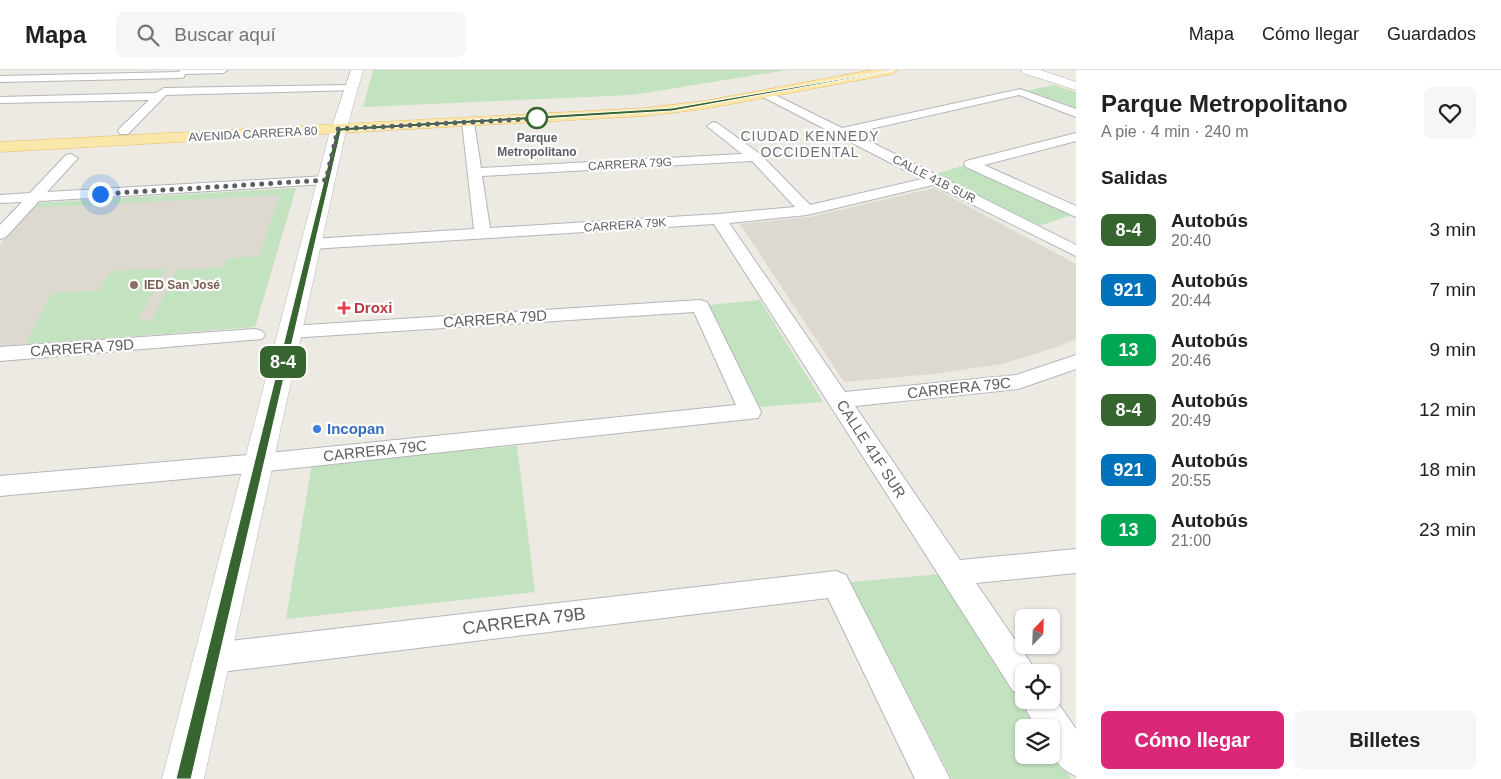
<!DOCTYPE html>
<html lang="es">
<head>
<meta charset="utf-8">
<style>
  body { margin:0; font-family:Arial,sans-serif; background:#f6f6f6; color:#202124; height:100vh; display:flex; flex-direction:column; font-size:19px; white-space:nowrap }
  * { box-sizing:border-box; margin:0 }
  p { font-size:16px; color:#757577 }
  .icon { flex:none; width:28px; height:28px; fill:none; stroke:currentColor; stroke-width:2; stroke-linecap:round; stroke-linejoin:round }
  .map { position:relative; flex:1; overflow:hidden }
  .panel { display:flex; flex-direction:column; background:#fff; width:425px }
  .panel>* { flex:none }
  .badge { padding:0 10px; border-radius:8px; font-size:18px; line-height:32px }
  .needle { width:32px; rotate:23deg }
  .tools { position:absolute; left:1015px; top:539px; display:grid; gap:10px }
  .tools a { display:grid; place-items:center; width:45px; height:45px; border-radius:8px; background:#fff; box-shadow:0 1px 4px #0004; font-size:25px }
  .you { position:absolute; width:25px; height:25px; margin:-12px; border:4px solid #fff; border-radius:50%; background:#1a73e8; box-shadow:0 0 0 8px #1a73e833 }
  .map>.badge { position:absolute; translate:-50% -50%; box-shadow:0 0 0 2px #fff }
  h2 { padding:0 25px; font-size:19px; line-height:45px }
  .round { display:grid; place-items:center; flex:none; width:52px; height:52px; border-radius:8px; background:#f6f6f6 }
  .head { display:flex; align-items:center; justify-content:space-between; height:85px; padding:0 25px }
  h1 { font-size:24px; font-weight:600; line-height:38px }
  .button { display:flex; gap:10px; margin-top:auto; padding:10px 25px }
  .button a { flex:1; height:58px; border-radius:8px; background:#db2777; color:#fff; font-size:20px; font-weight:600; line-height:58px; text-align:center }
  .button a+a { background:#f6f6f6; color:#202124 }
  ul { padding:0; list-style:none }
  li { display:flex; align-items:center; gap:15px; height:60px; padding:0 25px }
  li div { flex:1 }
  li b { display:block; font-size:19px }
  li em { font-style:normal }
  li .badge { min-width:55px; font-weight:700; text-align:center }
  header { display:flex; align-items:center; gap:30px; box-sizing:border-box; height:70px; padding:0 25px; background:#fff; border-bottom:1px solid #e0e0e0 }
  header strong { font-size:24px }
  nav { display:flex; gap:28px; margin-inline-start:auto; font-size:18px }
  .search { width:350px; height:45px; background:#f6f6f6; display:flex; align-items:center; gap:12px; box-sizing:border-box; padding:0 18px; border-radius:8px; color:#757577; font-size:19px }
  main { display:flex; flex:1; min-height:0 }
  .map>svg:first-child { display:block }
  .education { fill:#ddd9d1 }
  .green { fill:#c3e3c0 }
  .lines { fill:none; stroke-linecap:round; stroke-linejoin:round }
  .minor-casing { stroke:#b3b6b9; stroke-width:2 }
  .tertiary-casing { stroke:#b3b6b9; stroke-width:1 }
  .primary-casing { stroke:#e8b960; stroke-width:1 }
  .minor { fill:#fff; fill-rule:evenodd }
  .tertiary { fill:#fff; fill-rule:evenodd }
  .primary { fill:#fae8ab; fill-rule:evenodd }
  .line { fill:#36652f; stroke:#fff }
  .walk { stroke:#5b5f63; stroke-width:5; stroke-dasharray:0 9 }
  .stop-dot { fill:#fff; stroke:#36652f; stroke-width:2.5 }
  .education-dot { fill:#8d6e63; stroke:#fff; stroke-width:2 }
  .health-dot { fill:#e0444e; stroke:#fff; stroke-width:2 }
  .shop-dot { fill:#3f7fe0; stroke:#fff; stroke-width:2 }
  .labels { text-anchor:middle; stroke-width:4.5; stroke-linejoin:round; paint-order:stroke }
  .far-street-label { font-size:12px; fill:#5b5f63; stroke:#fff }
  .far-stop-label { font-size:12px; font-weight:bold; fill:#5b5f63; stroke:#fff }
  .far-education-label { font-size:12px; font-weight:bold; fill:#785e54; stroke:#fff; text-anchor:start }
  .far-neighbourhood-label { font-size:14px; letter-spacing:1px; fill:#6c7174; stroke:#fff }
  .health-label { font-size:15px; font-weight:bold; fill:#be3a42; stroke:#fff; text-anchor:start }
  .street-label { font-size:15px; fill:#5b5f63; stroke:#fff }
  .shop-label { font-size:15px; font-weight:bold; fill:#366cbe; stroke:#fff; text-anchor:start }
  .near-street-label { font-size:18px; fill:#5b5f63; stroke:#fff }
</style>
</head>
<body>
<header>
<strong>Mapa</strong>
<div class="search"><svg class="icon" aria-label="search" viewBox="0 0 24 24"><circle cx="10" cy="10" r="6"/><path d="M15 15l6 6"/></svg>Buscar aquí</div>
<nav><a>Mapa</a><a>Cómo llegar</a><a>Guardados</a></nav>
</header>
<main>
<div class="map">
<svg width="1076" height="709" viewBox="0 0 1076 709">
  <rect width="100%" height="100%" fill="#edeae3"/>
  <path class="education" d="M296,118l-41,139 -255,19v-102l37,-41z
    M934,118l142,76v75l-19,8 -55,17 -69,10 -89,8 -104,-158 70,-7z"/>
  <path class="green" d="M373,0h415l-156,25 -269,12z
    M1054,15l22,7v18l-52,-19z
    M966,95l105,50 -32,11 -104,-52z
    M296,118l-41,139 -229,17 26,-51 47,-3 12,-19 55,-3 -28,53h13l26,-51 47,-3 3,-8 32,-3 21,-61 -248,13 5,-5z
    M760,230l63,102 -63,5 -52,-102z
    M517,376l18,146 -249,27 26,-155z
    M941,504l98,153 -15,1v27h27v-8l20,32h-119l-102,-197z"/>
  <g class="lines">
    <g class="minor-casing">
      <path id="minor" d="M180,0h48l-5,3 -38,1 -1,3 -4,1 -180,4v-6l179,-4z
        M351,15l4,1 1,2 -1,2 -189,5 -38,39h-8l-2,-3 2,-3 29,-28 -149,3v-6l156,-4 8,-5z
        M1020,19l56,20v8l-57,-22 -166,38 223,112v11l-143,-71 -126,30 -78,8 116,169 171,-17 60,-20v14l-58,20 -163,17 105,154 116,-11v24l-100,10 61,89h-13v28h27v-7l25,36v47c-24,-10 -25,-25 -25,-48h-15l-15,-28 2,-5 -10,-4 -299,-467 -403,25 -6,-2 -2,-3 2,-3 6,-2 163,-10 -12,-107 6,-4 6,4 7,46 261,-14 -35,-28 6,-4 4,1 43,31 50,51 112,-26 -161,-83 -2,-2 2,-2h8l73,36zM752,91l43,46 -76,7 -229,14 -8,-52z
        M1076,63v8l-92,24 92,41v11l-110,-50 -2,-3 2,-3z
        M71,84l7,4 -31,34 279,-16 7,4 -7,4 -287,17 -33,36 -6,2v-14l22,-23 -22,1v-8l30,-2 36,-38z
        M700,230l7,2 2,4 52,106 -3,6 -499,54 -259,24v-20l259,-22 477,-49 -42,-93 -404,26 -7,-2 -3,-4 3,-4 7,-2z
        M255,259l7,2 3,4 -3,4 -262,22v-14z
        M836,501l10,4 104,204h-35l-87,-181 -616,75 -11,-4 -4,-11 4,-11 11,-4z"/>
    </g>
    <g class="tertiary-casing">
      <path id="tertiary" d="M351,0h12l-18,65 -141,644h-42l167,-644z
        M1021,0h19l36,12v8l-53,-17z"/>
    </g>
    <g class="primary-casing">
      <path id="primary" d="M872,0h26l-6,4 -188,35 -59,7 -645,36v-10l645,-34 59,-7z"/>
    </g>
    <use href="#minor" class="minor"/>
    <use href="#tertiary" class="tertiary"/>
    <use href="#primary" class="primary"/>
  </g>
  <path class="line" d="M892,1l-220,40 -331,20 -150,648h-15l161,-651 335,-20 222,-38z"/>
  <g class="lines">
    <path class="walk" d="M100,124l226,-14 12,-51 209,-11h-10"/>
  </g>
  <circle class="stop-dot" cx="537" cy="48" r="10"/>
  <circle class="education-dot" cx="134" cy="215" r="5"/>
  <path class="health-dot" d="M341.5 230.5h5v5h5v5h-5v5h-5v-5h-5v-5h5z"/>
  <circle class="shop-dot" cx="317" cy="359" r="5"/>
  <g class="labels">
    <g class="far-street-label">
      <text transform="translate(253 64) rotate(-3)" y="4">AVENIDA CARRERA 80</text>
      <text transform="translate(630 94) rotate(-3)" y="4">CARRERA 79G</text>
      <text transform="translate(934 109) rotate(27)" y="4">CALLE 41B SUR</text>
      <text transform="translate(625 155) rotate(-4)" y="4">CARRERA 79K</text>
    </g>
    <g class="far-stop-label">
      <text x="537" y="72">Parque<tspan x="537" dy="14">Metropolitano</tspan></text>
    </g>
    <g class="far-education-label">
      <text x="144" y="219">IED San José</text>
    </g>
    <g class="far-neighbourhood-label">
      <text x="810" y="71">CIUDAD KENNEDY<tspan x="810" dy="16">OCCIDENTAL</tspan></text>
    </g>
    <g class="health-label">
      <text x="354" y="243">Droxi</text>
    </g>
    <g class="street-label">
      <text transform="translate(495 249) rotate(-4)" y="5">CARRERA 79D</text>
      <text transform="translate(82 278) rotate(-4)" y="5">CARRERA 79D</text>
      <text transform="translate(959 318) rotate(-6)" y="5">CARRERA 79C</text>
      <text transform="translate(871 379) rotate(57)" y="5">CALLE 41F SUR</text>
      <text transform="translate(375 381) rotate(-6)" y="5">CARRERA 79C</text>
    </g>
    <g class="shop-label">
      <text x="327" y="364">Incopan</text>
    </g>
    <g class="near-street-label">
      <text transform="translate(524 551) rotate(-7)" y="6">CARRERA 79B</text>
    </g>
  </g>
</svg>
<div class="tools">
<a><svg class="needle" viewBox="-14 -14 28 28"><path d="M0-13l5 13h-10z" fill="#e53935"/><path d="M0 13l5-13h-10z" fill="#757577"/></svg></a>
<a><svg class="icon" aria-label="locate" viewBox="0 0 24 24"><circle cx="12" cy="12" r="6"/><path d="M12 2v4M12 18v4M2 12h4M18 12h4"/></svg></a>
<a><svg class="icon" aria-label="layers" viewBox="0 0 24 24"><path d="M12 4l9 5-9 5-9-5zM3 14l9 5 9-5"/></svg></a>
</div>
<div class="you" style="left:100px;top:124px"></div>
<b class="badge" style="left:283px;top:292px;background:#36652f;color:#fff">8-4</b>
</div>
<section class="panel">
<div class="head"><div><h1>Parque Metropolitano</h1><p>A pie · 4 min · 240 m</p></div><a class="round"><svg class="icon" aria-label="heart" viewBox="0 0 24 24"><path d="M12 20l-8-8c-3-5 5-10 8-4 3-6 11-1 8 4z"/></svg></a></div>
<h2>Salidas</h2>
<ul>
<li><span class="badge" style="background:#36652f;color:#fff">8-4</span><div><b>Autobús</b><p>20:40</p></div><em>3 min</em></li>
<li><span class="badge" style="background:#0072bc;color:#fff">921</span><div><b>Autobús</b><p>20:44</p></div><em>7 min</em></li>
<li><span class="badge" style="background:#00a651;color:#fff">13</span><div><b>Autobús</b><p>20:46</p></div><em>9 min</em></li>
<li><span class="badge" style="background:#36652f;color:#fff">8-4</span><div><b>Autobús</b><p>20:49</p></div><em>12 min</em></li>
<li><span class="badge" style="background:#0072bc;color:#fff">921</span><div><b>Autobús</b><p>20:55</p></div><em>18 min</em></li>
<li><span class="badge" style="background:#00a651;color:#fff">13</span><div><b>Autobús</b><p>21:00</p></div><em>23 min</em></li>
</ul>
<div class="button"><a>Cómo llegar</a><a>Billetes</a></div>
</section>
</main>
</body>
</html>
